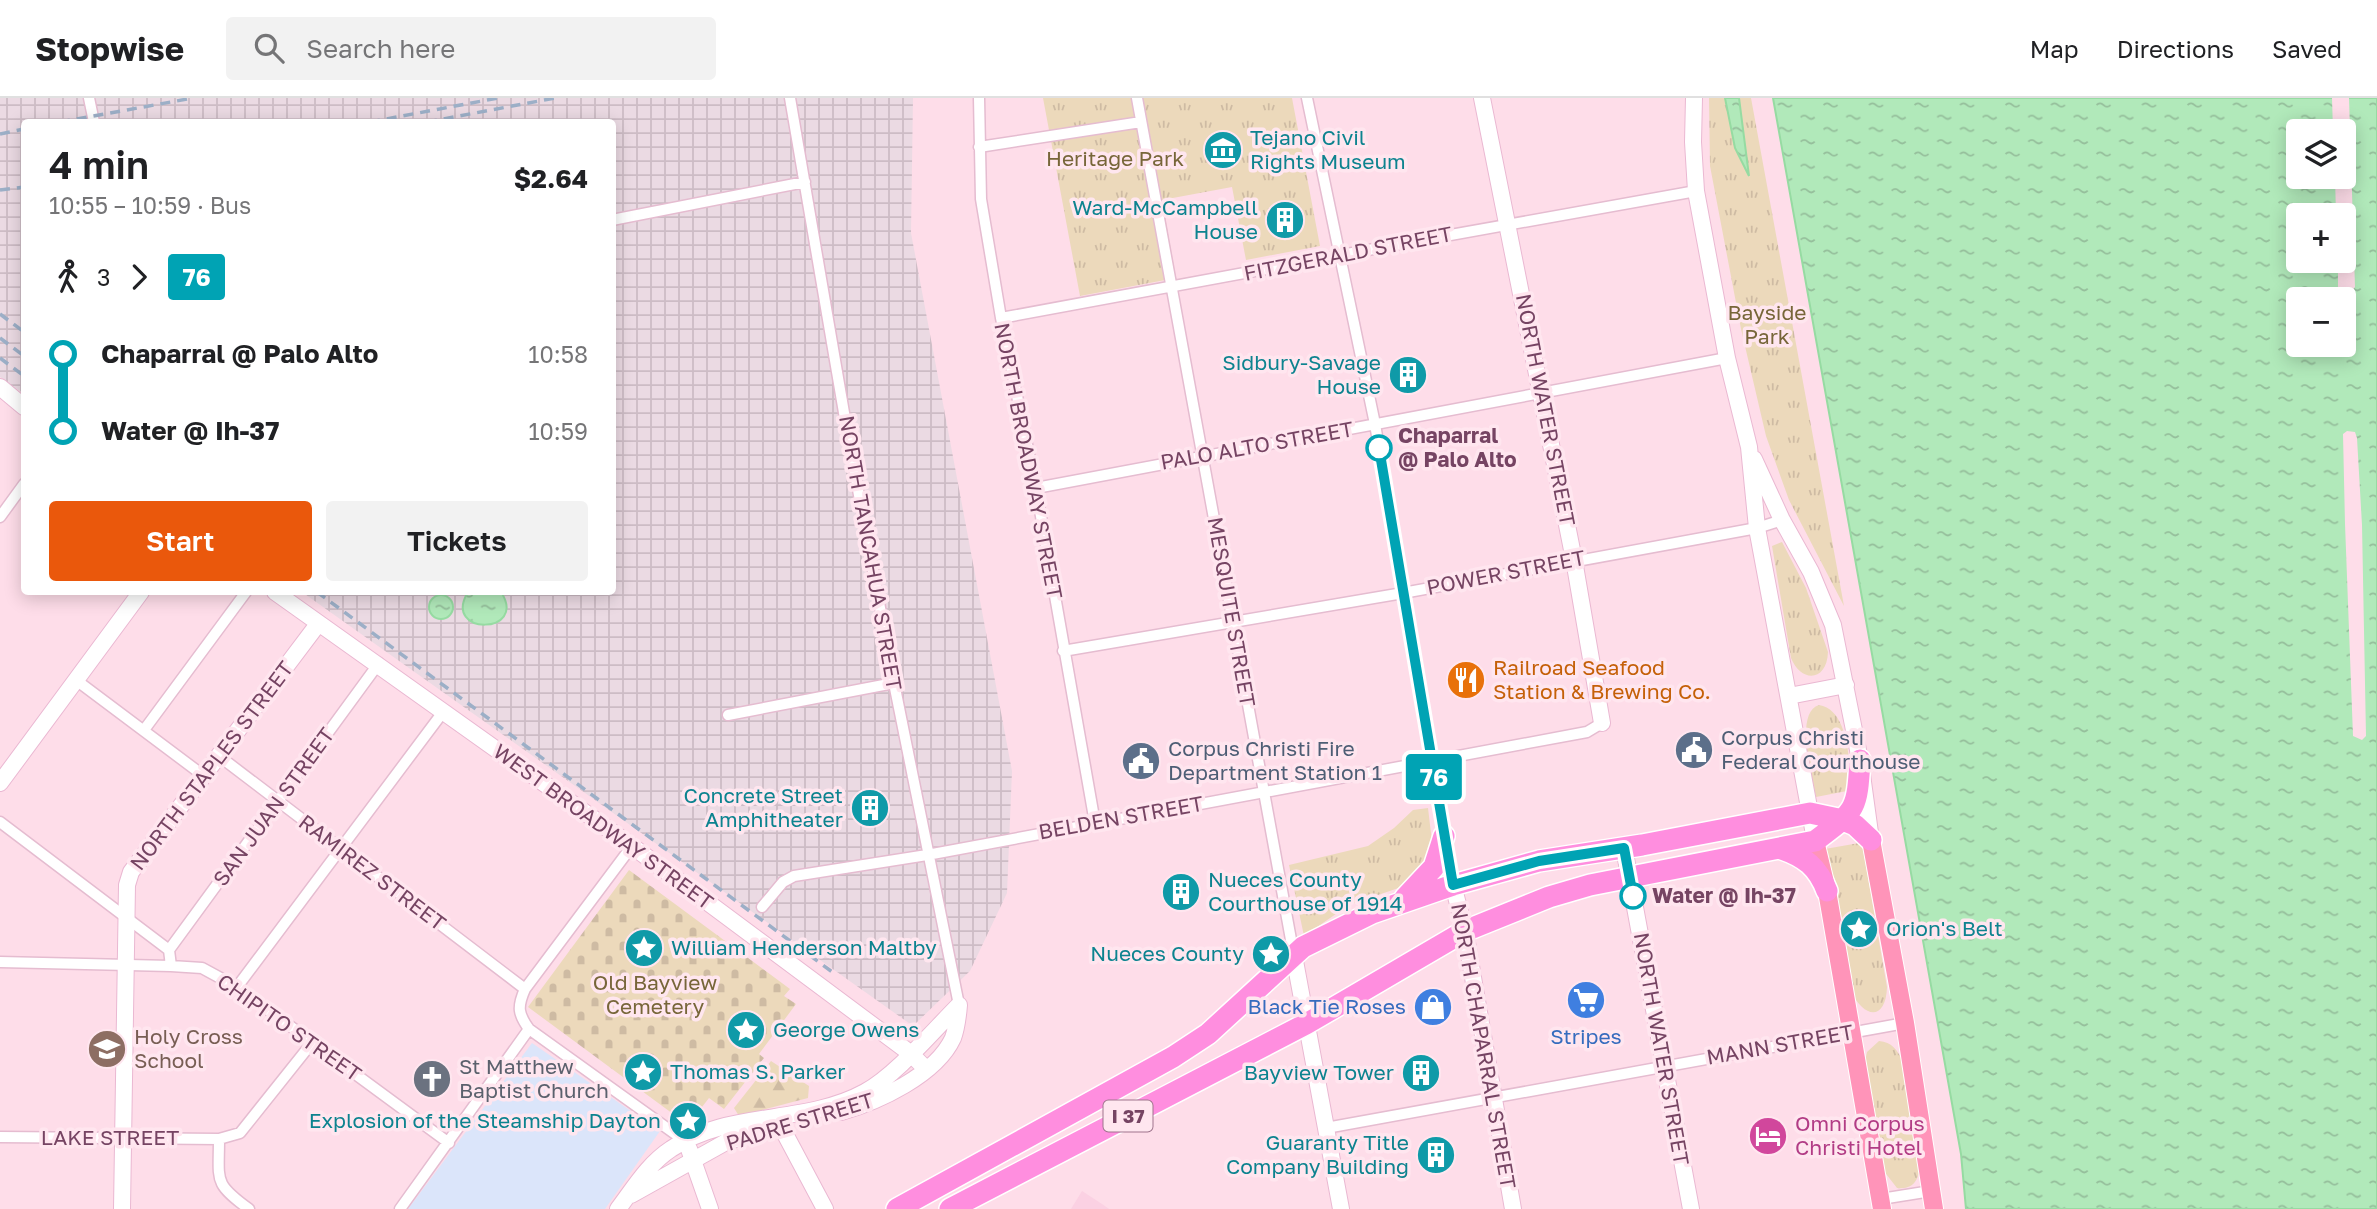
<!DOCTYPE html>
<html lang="en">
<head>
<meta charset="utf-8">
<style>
  body { margin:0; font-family:"Golos Text",sans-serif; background:#f2f2f2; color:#202124; height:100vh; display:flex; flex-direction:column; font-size:26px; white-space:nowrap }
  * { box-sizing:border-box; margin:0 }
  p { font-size:23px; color:#757577 }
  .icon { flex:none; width:38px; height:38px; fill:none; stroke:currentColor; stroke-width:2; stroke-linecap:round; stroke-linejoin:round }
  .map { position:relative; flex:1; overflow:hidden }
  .panel { position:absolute; left:21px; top:21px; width:595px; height:476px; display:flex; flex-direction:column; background:#fff; border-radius:7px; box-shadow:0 4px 18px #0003 }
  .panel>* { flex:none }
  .badge { padding:0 14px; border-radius:5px; font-size:24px; line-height:46px }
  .controls { position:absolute; left:2286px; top:21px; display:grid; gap:14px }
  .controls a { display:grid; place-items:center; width:70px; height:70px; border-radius:7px; background:#fff; box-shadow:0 4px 18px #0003; font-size:35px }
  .map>.badge { position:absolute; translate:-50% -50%; box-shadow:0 0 0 4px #fff }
  .legs { display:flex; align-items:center; gap:10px; height:77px; padding:0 28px; font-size:23px }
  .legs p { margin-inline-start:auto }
  .overview { display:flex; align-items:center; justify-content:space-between; height:119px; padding:0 28px }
  h1 { font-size:38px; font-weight:600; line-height:52px }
  .button { display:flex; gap:14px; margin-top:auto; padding:14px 28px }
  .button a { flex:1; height:80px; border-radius:7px; background:#ea580c; color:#fff; font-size:28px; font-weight:600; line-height:80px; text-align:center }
  .button a+a { background:#f2f2f2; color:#202124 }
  ul { padding:0 28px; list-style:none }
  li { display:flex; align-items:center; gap:24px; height:77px; font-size:26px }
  li i { display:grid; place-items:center; width:10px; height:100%; margin:0 9px; background:currentColor }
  li i::after { content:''; width:18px; height:18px; margin:-9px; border:5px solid; border-radius:50%; background:#fff }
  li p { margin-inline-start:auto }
  li:first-child i { background:linear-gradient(#0000 50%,currentColor 0) }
  li:last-child i { background:linear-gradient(currentColor 50%,#0000 0) }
  header { display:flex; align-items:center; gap:42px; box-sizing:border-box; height:98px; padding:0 35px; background:#fff; border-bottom:2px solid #e0e0e0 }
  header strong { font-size:33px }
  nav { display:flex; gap:38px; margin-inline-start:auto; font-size:24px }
  .search { width:490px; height:63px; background:#f2f2f2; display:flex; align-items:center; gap:18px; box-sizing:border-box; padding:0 24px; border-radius:7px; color:#757577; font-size:26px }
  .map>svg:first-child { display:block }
  .residential { fill:#fbd1e3 }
  .industrial { fill:url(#industrial-grid) }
  .education { fill:#dbe5fa }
  .grass { fill:url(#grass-tufts) }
  .forest { fill:url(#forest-firs) }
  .cemetery { fill:url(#cemetery-stones) }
  .water { fill:url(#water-ripples); stroke:#96dba2; stroke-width:2; fill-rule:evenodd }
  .pier { fill:#fedde9 }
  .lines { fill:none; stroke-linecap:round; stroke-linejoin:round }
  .street-casing { stroke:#e5bcd0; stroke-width:13 }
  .secondary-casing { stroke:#eab8d2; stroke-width:18 }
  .primary-casing { stroke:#fff; stroke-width:20 }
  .highway-casing { stroke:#fff; stroke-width:24 }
  .street { stroke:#fff; stroke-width:10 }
  .secondary { stroke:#fff; stroke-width:16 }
  .primary { stroke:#ff94b9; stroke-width:18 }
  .highway { stroke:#ff8edf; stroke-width:21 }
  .rail { stroke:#9cafc7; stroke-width:3.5; stroke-dasharray:10 7; stroke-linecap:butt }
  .line-1-casing { stroke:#fff; stroke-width:16 }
  .line-1 { stroke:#00a3b4; stroke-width:10 }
  .stop-1-dot { fill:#fff; stroke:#00a3b4; stroke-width:3.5 }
  .labels { text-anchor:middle; stroke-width:7; stroke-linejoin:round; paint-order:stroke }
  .shield { fill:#ffe6ef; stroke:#9f758d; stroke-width:2 }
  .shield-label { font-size:19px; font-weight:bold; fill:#764463 }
  .culture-label { font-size:21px; fill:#0d838f; stroke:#ffe6ef; text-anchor:end }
  .park-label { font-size:21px; fill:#776639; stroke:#ffe6ef }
  .street-label { font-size:21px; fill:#764463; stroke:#ffe6ef }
  .stop-label { font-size:21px; font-weight:bold; fill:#764463; stroke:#ffe6ef; text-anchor:start }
  .food-label { font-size:21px; fill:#c56008; stroke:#ffe6ef; text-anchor:start }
  .service-label { font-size:21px; fill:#4e5e75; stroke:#ffe6ef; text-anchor:start }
  .shop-label { font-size:21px; fill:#366cbe; stroke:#ffe6ef; text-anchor:end }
  .education-label { font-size:21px; fill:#785e54; stroke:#ffe6ef; text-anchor:start }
  .worship-label { font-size:21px; fill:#5b616d; stroke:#ffe6ef; text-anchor:start }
  .hotel-label { font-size:21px; fill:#b23c85; stroke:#ffe6ef; text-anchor:start }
</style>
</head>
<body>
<header>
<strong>Stopwise</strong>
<div class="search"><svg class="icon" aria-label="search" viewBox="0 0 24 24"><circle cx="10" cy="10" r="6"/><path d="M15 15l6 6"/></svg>Search here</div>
<nav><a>Map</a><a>Directions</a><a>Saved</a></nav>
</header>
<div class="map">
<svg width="2377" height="1111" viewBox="0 0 2377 1111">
  <defs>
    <pattern id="industrial-grid" width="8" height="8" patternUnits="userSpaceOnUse" patternTransform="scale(1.75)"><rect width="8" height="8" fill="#ebdae3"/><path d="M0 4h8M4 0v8" fill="none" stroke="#cdbcc5"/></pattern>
    <pattern id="grass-tufts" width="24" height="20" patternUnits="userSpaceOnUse" patternTransform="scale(1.75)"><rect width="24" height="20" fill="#ecd9bb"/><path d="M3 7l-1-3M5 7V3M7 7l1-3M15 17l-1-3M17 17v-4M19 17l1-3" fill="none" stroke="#cebba3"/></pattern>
    <pattern id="forest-firs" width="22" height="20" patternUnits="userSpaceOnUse" patternTransform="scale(1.75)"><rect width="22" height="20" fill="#ecd9bb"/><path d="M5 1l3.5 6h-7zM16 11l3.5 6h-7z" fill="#cebba3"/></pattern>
    <pattern id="cemetery-stones" width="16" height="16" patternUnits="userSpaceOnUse" patternTransform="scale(1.75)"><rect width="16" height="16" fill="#ecd9bb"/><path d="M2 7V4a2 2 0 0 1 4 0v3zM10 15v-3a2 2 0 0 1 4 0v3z" fill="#cebba3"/></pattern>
    <pattern id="water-ripples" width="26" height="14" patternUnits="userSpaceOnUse" patternTransform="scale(1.75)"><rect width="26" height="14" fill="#b1e9ba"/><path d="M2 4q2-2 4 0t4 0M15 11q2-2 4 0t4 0" fill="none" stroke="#95be9b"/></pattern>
  </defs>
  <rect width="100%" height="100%" fill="#fedde9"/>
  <path class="residential" d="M1082,1093l20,13 7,5h-38z"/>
  <path class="industrial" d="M0,0h913l-2,135 101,538 -5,122 -37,78 -57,55 -611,-434h310v-470h-588v272l-24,-17z"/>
  <path class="education" d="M532,945l128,88 -55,78h-197z"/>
  <path class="grass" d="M1043,0h249l28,148 -74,14 -14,-73 -70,13 14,78 -96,18z
    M1709,0h42l93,508 -55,-106 -23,-64 -25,-107 -31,-163z
    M1782,444l24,46 22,64c-1,30 -27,31 -37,6l-19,-112z
    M1819,607c31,5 30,60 33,85l-36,7c-4,-21 -22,-84 3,-92z
    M1428,710l5,42 -20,33 -64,22 -45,31 -15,-71 79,-19 26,-18 19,-18z
    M1859,745l4,6 24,138c-1,34 -23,32 -36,4l-26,-142z
    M1879,943c13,1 18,9 24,20l18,102c-2,15 -6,27 -24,25l-14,-18 -19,-104 3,-14z"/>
  <path class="forest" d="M771,963l38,25 -1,12 -69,18 -5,-8z"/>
  <path class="cemetery" d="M629,772l161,119 -6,7 12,8 -37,50 5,4 -40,51 -15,-11 -21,27 -160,-118z"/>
  <path class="water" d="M1725,0h14l10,78 -14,-28z
    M1773,0h604v1111h-411l-5,-55zM2298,33h45v46h-45zM2298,117h45v46h-45zM2298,201h45v46h-45z
    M468,494h33c28,43 -60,44 -33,0z
    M429 509a12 12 0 1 1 24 0a12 12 0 1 1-24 0Z"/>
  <path class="pier" d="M2332,0h17l6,189 -4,5h-9l-4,-3v-28h5v-46h-7l-1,-38h8v-46h-10z
    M2347,333l8,1 2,6 5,87 4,211 -4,4 -9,-4 -8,-212 -2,-90z"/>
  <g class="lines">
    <g class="street-casing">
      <path id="street" d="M89,0l5,24
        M790,0l58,338 46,247 65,322
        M979,0l2,101 20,119 35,170 59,335
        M1137,0l157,858
        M1307,0l68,326 78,461
        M979,49l162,-25
        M612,122l193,-38
        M1001,220l416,-77 279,-50
        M1036,390l691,-130
        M0,419l24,-33
        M1063,553l340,-58 354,-65 25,-8
        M76,582l128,96
        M728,617l166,-32
        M144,632l102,-138
        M219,658l306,233
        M0,724l169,128 2,16 31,2 35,19 212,156
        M632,748l-107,143c-8,18 -7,25 4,40l156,112
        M762,809l21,-25 11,-6 133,-21 660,-123 15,-9
        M169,852l210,-287
        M0,864l171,4
        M237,889l206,-275
        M1326,1030l579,-105
        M0,1039l219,2c0,42 -6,44 30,70
        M219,1041l21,-6 71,-89
        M1881,1101l50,-8
        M400,1111l129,-180"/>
    </g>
    <g class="secondary-casing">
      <path id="secondary" d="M1482,0l92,462 28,163
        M1694,0l-1,44 3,49 31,167 22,89 8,81 59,317
        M0,289l24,20
        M1754,361l28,61 29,52 22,53 27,135 11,80
        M275,494l357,254 278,207 16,16
        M1789,598l57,-11
        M0,685l141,-191
        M1624,750l67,361
        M1453,787l12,46 48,278
        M1295,863l46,248
        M841,1014c37,-10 95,-37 112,-74 4,-11 5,-21 6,-33
        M776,1019l49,92
        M689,1051l21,60
        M631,1097l95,-53 42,-13
        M122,1111l5,-324 4,-13 187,-248
        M618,1111c16,-21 30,-45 53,-60 56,-39 134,-24 194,-57 30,-16 68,-61 94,-87"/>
    </g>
    <g class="primary-casing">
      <path id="primary" d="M1871,742l34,183 29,186
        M1816,747l11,46 55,318"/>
    </g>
    <g class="highway-casing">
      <path id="highway" d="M1782,751c23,8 36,18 45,42
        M1405,800l29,-31 10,-31
        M897,1111l276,-152 35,-23 95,-87 69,-34 81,-28 86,-24 103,-16 168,-32 33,7 12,5 16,15
        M950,1111l356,-185 159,-93 84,-34 41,-12 225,-44c41,-31 42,-29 45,-81"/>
    </g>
    <use href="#street" class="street"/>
    <use href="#secondary" class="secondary"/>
    <use href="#primary" class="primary"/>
    <use href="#highway" class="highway"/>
    <path class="rail" d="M60,24l133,-24
      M370,24l128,-24
      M427,24l128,-24
      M0,36l24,-5
      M0,92l24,-3
      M0,216l24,18
      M0,240l24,18
      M0,260l24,18
      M317,494l518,382"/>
  </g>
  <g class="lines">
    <g class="line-1-casing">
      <path id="line-1" d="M1379,350l74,437 86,-24 85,-13 9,48"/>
    </g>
    <use href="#line-1" class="line-1"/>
  </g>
  <defs>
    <g id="museum-disc" transform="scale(2.0125)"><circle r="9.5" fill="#0f9aa8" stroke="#ffe6ef"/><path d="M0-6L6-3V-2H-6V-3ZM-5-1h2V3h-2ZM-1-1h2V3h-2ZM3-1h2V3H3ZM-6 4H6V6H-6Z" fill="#fff"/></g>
    <g id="building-disc" transform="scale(2.0125)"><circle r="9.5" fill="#0f9aa8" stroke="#ffe6ef"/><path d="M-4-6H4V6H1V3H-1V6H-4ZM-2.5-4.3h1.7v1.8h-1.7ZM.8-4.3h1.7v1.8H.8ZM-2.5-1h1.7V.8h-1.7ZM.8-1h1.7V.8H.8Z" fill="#fff"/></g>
    <g id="restaurant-disc" transform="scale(2.0125)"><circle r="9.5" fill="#e8710a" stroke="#ffe6ef"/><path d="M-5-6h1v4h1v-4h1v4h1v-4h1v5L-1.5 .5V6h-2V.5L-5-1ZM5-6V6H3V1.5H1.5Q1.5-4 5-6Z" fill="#fff"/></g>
    <g id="civic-disc" transform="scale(2.0125)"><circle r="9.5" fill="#5c6f8a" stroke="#ffe6ef"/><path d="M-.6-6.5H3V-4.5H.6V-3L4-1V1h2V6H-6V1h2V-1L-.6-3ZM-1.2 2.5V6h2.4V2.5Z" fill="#fff"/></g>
    <g id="sight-disc" transform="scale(2.0125)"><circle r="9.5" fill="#0f9aa8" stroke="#ffe6ef"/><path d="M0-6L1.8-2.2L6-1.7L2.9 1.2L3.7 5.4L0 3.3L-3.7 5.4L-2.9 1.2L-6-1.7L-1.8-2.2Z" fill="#fff"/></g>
    <g id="supermarket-disc" transform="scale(2.0125)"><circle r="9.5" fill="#3f7fe0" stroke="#ffe6ef"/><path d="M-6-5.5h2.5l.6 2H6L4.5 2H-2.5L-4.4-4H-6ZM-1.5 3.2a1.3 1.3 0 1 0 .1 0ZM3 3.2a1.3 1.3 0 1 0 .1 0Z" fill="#fff"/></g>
    <g id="shop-disc" transform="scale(2.0125)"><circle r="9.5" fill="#3f7fe0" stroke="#ffe6ef"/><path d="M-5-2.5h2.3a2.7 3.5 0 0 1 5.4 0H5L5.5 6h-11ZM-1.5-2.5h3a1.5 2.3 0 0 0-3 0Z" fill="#fff"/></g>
    <g id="school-disc" transform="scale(2.0125)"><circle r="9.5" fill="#8d6e63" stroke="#ffe6ef"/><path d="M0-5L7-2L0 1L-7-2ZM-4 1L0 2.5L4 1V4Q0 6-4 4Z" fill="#fff"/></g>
    <g id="church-disc" transform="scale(2.0125)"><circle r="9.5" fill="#6b7280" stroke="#ffe6ef"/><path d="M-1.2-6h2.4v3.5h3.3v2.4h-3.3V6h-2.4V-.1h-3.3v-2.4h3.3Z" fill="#fff"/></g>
    <g id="hotel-disc" transform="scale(2.0125)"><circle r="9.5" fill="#d1479c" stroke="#ffe6ef"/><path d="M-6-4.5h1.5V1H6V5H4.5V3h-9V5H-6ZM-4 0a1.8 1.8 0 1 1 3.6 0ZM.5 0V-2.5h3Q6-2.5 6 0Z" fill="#fff"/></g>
  </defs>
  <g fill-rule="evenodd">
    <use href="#museum-disc" x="1223" y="52"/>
    <use href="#building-disc" x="1285" y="122"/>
    <use href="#building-disc" x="1408" y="277"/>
    <use href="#restaurant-disc" x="1466" y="582"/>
    <use href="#civic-disc" x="1694" y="652"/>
    <use href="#civic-disc" x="1141" y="663"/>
    <use href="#building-disc" x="870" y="710"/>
    <use href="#building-disc" x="1181" y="794"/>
    <use href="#sight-disc" x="1859" y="831"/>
    <use href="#sight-disc" x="644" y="850"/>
    <use href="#sight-disc" x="1271" y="856"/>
    <use href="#supermarket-disc" x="1586" y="902"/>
    <use href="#shop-disc" x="1433" y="909"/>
    <use href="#sight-disc" x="746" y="932"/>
    <use href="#school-disc" x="107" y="951"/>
    <use href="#sight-disc" x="643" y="974"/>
    <use href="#building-disc" x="1421" y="975"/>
    <use href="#church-disc" x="432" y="981"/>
    <use href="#sight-disc" x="688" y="1023"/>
    <use href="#hotel-disc" x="1768" y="1038"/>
    <use href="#building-disc" x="1436" y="1057"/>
  </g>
  <g class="stop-1-dot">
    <circle cx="1379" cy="350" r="12"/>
    <circle cx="1633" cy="798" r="12"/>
  </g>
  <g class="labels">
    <rect class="shield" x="1103.5" y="1002.5" width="49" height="31" rx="5"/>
    <g class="shield-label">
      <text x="1128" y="1025">I 37</text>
    </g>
    <g class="culture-label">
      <text x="1250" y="47" text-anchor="start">Tejano Civil<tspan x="1250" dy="24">Rights Museum</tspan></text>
      <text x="1258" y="117">Ward-McCampbell<tspan x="1258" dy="24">House</tspan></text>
      <text x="1381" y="272">Sidbury-Savage<tspan x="1381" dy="24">House</tspan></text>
      <text x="843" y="705">Concrete Street<tspan x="843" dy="24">Amphitheater</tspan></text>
      <text x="1208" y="789" text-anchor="start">Nueces County<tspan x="1208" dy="24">Courthouse of 1914</tspan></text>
      <text x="1886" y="838" text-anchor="start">Orion's Belt</text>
      <text x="671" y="857" text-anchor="start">William Henderson Maltby</text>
      <text x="1244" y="863">Nueces County</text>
      <text x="773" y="939" text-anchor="start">George Owens</text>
      <text x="670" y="981" text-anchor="start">Thomas S. Parker</text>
      <text x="1394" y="982">Bayview Tower</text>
      <text x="661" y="1030">Explosion of the Steamship Dayton</text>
      <text x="1409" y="1052">Guaranty Title<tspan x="1409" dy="24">Company Building</tspan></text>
    </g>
    <g class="park-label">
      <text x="1115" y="68">Heritage Park</text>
      <text x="1767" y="222">Bayside<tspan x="1767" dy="24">Park</tspan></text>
      <text x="655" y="892">Old Bayview<tspan x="655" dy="24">Cemetery</tspan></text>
    </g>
    <g class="street-label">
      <text transform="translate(1348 156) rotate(-11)" y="7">FITZGERALD STREET</text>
      <text transform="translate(1545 312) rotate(79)" y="7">NORTH WATER STREET</text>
      <text transform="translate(1257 348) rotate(-10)" y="7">PALO ALTO STREET</text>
      <text transform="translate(1028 363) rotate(79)" y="7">NORTH BROADWAY STREET</text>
      <text transform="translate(870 455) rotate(80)" y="7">NORTH TANCAHUA STREET</text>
      <text transform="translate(1506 475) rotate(-11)" y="7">POWER STREET</text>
      <text transform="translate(1231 514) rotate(80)" y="7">MESQUITE STREET</text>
      <text transform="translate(212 668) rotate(-53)" y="7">NORTH STAPLES STREET</text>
      <text transform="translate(274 709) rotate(-54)" y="7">SAN JUAN STREET</text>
      <text transform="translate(1121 720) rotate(-10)" y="7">BELDEN STREET</text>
      <text transform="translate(603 729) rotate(36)" y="7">WEST BROADWAY STREET</text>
      <text transform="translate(372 775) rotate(37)" y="7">RAMIREZ STREET</text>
      <text transform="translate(289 930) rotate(35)" y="7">CHIPITO STREET</text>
      <text transform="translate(1780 947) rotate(-10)" y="7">MANN STREET</text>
      <text transform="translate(1483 948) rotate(80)" y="7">NORTH CHAPARRAL STREET</text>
      <text transform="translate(1661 951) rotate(80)" y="7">NORTH WATER STREET</text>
      <text transform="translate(800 1024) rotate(-17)" y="7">PADRE STREET</text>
      <text x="110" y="1047">LAKE STREET</text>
    </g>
    <g class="stop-label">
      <text x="1398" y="345">Chaparral<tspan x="1398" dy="24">@ Palo Alto</tspan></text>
      <text x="1652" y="805">Water @ Ih-37</text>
    </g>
    <g class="food-label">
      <text x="1493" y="577">Railroad Seafood<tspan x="1493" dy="24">Station &amp; Brewing Co.</tspan></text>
    </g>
    <g class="service-label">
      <text x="1721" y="647">Corpus Christi<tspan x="1721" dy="24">Federal Courthouse</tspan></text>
      <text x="1168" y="658">Corpus Christi Fire<tspan x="1168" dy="24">Department Station 1</tspan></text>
    </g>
    <g class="shop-label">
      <text x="1406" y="916">Black Tie Roses</text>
      <text x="1586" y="946" text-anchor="middle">Stripes</text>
    </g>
    <g class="education-label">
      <text x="134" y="946">Holy Cross<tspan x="134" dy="24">School</tspan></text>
    </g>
    <g class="worship-label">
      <text x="459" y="976">St Matthew<tspan x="459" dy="24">Baptist Church</tspan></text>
    </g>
    <g class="hotel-label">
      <text x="1795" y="1033">Omni Corpus<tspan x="1795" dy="24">Christi Hotel</tspan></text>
    </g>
  </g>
</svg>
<div class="controls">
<a><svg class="icon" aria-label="layers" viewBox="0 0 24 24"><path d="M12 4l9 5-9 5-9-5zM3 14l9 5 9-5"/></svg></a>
<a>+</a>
<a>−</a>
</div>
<b class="badge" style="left:1434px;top:679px;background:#00a3b4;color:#fff">76</b>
<section class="panel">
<div class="overview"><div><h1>4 min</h1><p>10:55 – 10:59 · Bus</p></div><b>$2.64</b></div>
<div class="legs"><svg class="icon" aria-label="walk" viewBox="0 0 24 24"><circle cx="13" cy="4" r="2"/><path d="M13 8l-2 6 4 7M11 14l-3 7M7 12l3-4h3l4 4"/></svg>3<svg class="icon" aria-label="forward" viewBox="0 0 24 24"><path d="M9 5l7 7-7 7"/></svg><b class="badge" style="background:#00a3b4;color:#fff">76</b></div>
<ul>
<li><i style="color:#00a3b4"></i><b>Chaparral @ Palo Alto</b><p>10:58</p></li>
<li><i style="color:#00a3b4"></i><b>Water @ Ih-37</b><p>10:59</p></li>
</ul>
<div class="button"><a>Start</a><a>Tickets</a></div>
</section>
</div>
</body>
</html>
